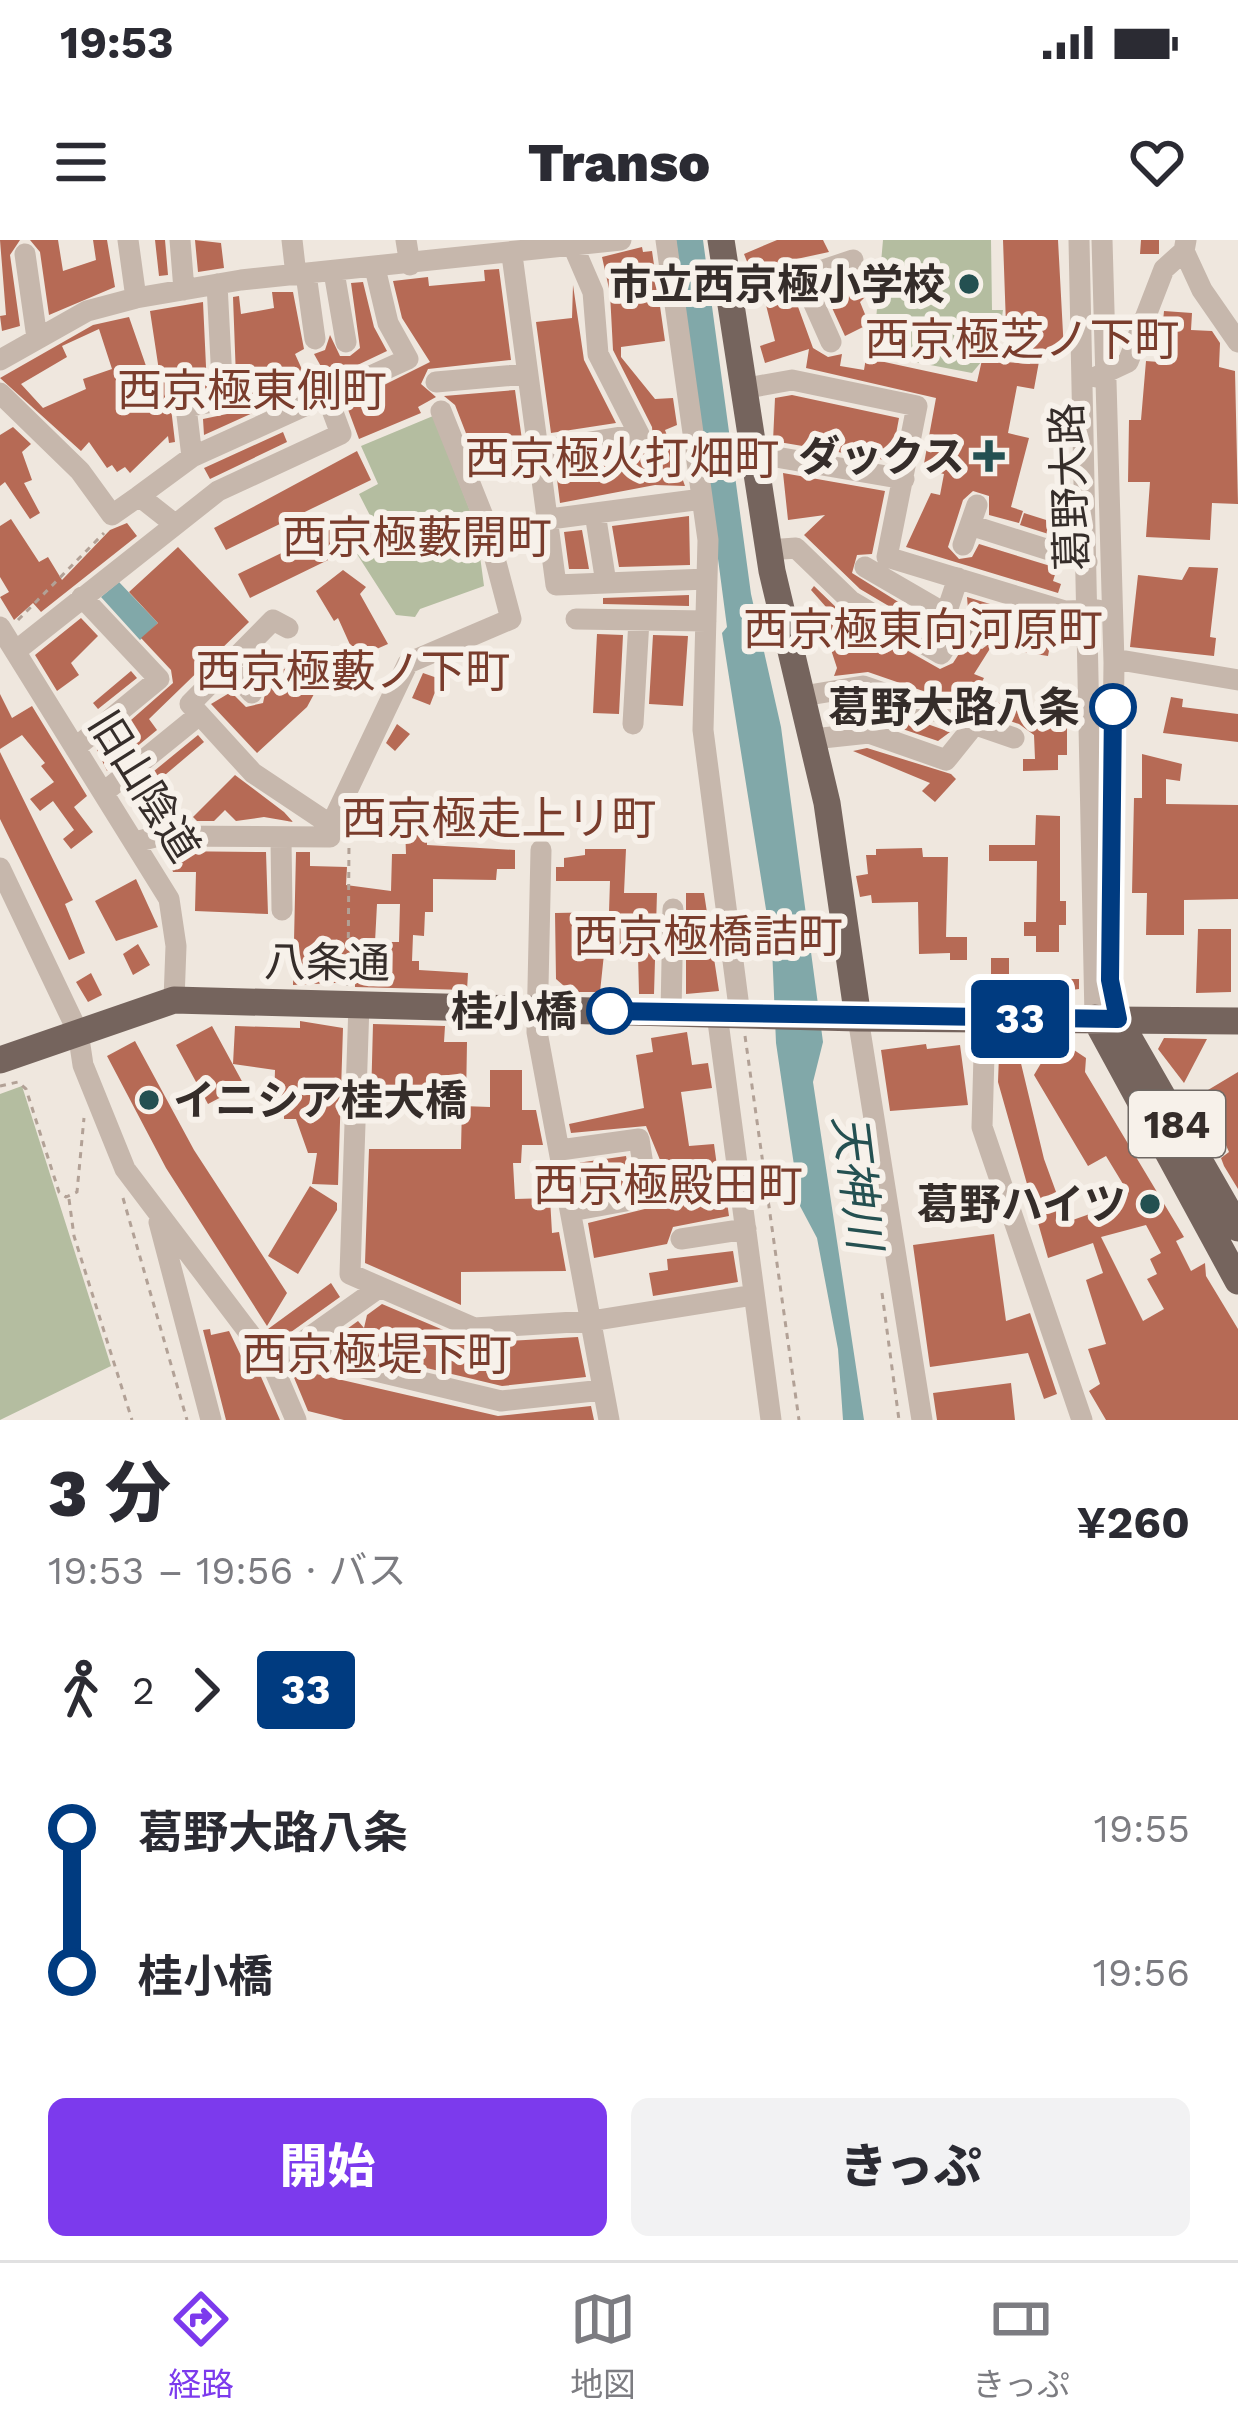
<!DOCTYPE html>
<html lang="ja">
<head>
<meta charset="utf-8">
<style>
  body { margin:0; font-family:"Work Sans","Noto Sans JP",sans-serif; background:#f2f2f3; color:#2b2b33; height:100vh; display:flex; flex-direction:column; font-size:45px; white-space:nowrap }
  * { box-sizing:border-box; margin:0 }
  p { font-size:39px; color:#7c7c81 }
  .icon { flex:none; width:66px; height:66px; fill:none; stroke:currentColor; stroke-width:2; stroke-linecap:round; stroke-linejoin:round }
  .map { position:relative; height:1180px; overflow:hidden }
  .sheet { display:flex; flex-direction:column; background:#fff; flex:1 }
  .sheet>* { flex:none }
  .badge { padding:0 24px; border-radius:9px; font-size:42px; line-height:78px }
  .map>.badge { position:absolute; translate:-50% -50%; box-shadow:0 0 0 6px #fff }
  .legs { display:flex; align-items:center; gap:18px; height:132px; padding:0 48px; font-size:39px }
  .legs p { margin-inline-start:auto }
  .overview { display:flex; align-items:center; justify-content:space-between; height:204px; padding:0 48px }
  h1 { font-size:66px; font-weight:800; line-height:90px }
  .action { display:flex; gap:24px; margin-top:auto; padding:24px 48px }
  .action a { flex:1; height:138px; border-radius:18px; background:#7c3aed; color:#fff; font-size:48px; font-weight:800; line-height:138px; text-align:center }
  .action a+a { background:#f2f2f3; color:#2b2b33 }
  ul { padding:0 48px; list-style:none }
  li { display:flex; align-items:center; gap:42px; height:144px; font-size:45px }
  li i { display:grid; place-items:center; width:18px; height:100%; margin:0 15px; background:currentColor }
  li i::after { content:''; width:30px; height:30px; margin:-15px; border:9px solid; border-radius:50%; background:#fff }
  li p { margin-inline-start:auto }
  li:first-child i { background:linear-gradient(#0000 50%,currentColor 0) }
  li:last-child i { background:linear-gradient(currentColor 50%,#0000 0) }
  .status { display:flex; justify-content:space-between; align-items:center; height:84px; padding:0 60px; background:#fff; direction:ltr }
  .status svg { height:33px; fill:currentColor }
  header { display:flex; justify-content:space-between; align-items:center; height:156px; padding:0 48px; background:#fff; font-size:54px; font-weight:800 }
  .dock { display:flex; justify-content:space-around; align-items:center; height:168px; border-top:3px solid #e1e1e2; background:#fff; font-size:33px; color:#7c7c81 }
  .dock a { display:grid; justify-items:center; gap:6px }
  .dock .active { color:#7c3aed }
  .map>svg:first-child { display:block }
  .green { fill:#b4bda0 }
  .water { fill:#81a8a9 }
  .building { fill:#b66a55; fill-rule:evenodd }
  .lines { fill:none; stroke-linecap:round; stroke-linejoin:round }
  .path { stroke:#b2a196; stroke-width:3; stroke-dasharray:6 6; stroke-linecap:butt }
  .minor { stroke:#c6b7ac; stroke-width:21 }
  .major { stroke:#75645d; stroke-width:27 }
  .line-1-casing { stroke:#fff; stroke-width:27 }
  .line-1 { stroke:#003b80; stroke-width:18 }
  .poi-dot { fill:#245051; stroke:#f7f1ea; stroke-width:4.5 }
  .stop-1-dot { fill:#fff; stroke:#003b80; stroke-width:6 }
  .labels { text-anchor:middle; stroke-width:12; stroke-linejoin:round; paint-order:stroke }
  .shield { fill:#f7f1ea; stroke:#6f6864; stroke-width:3 }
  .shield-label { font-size:39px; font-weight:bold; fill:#352d2a }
  .poi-label { font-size:42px; font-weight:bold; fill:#352d2a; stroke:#f7f1ea; text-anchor:end }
  .street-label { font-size:42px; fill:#352d2a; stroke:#f7f1ea }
  .stop-label { font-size:42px; font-weight:bold; fill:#352d2a; stroke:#f7f1ea; text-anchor:end }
  .neighbourhood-label { font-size:45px; fill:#7a3d2d; stroke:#f7f1ea }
  .water-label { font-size:45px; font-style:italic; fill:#245051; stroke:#f7f1ea }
</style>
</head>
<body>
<div class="status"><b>19:53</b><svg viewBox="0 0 49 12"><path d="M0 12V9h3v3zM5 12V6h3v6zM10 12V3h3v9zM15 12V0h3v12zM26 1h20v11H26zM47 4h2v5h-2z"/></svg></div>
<header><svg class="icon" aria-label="menu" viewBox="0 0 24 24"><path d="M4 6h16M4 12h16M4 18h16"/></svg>Transo<svg class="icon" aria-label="heart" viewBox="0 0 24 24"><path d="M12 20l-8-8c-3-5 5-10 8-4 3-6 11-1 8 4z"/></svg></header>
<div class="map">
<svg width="1238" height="1180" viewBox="0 0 1238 1180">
  <rect width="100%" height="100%" fill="#efe7de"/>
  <path class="green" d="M883,0h108l1,70h11l-7,46 -14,5 -10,12 -99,-19z
    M433,176l43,110 8,60 -64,23 -5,8 -19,-2 -41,-64 26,-14 -22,-43 19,-10 -17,-38z
    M22,846l89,280 -111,54v-326z"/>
  <path class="water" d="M676,0h27l48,354 30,133 42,315 -10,40 51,338h-21l-5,-71 -21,-111 -17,-32 -24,-163 -4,-96 -50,-314 5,-6z
    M119,342l39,41 -18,17 -39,-43z"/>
  <path class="building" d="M0,0h20l-10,15 10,71 -18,5 -2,-15 6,-1z
    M30,0h28l5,31 33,-11 -3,-20h14l8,47 -66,28 -9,-63z
    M155,0h10l3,35 -9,1z
    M195,0l26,3 3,25 -26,4z
    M777,0h46l6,12 -79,17 -6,-15z
    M1003,0h55l6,112 -24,4 -6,33 -17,-3 -9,47 21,5 -18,69 12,4 -4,12 -30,-8v-19l-16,-5 -10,9 -15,47 11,12 13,-2 7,-13 78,24 -4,13 8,3 -3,9 -152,-46 25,-54 9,2 4,-21 -21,-5 13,-71 -130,-30 3,-19 -44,14 -5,-17 15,-5 -11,-44 29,-4 20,55 15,9 14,-3 -2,12 24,4 2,-12 111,24 5,-22 48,4 -7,-39h-17z
    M1141,0h18v14h-19z
    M642,7l1,5 9,-1 13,90 -44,6v10l34,42 18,-1 4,27 -12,5 20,56 -30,-1 -95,18 -5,-40 86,-14 12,-9 -1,-13 -39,-77 -3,-57 -8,-36z
    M499,29l12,91 -83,9 -7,15 15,13 -18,10 3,6 -62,26 -13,-35 84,-42 -28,-44 -9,-37 35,-4 1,9 56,-5 -1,-11z
    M864,30l8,20 -12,12 9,22 -24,12 -23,-50z
    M363,42l11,45 13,24 -59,28 -14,-25 11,-4 5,-15 10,21h10l10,-8 -9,-65z
    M573,45l11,75 32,63 -65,10 -15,-111 36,-4z
    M272,52h21l11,57 -9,5 15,33 -106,48 -1,-16 24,-5 10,-9 -4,-108 6,-1 2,18 33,-6z
    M203,62l4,86 -31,8 -5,12 4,34 -6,1 -1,-7 -38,37 -5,-6 -8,5 -5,-7 -5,3 -18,-26 -8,9 -81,-73 93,-53 36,-8 24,69 8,-2 -11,-73zM99,89l13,40 -29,10 3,10 -43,19 -22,-24 46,-27 -5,-11z
    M1164,71l28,2 -1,17 21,1 8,12 -1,24 16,4 3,133 -26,-1 -2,37 -64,-3 4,-55h-22l1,-62h12l5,-59 13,1z
    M515,150l7,50 -6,1 1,8 -41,10 -21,-54 -11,-9z
    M792,155l107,23 -8,43 -118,-20 2,-43z
    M13,187l18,17 -9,8 10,28 -8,3 16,30 -10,6 -25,-37 -5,4v-51z
    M283,192l4,10 -77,37 -6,-11z
    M357,211l14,29 -145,70 -12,-22z
    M783,233l102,18 -13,63 -15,1 -5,18 88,55 -4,6 -76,-45 -56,-54 21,-20 -37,5z
    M1024,273l38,12 -4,12 -38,-12z
    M689,276l1,49 -71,2 -7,-41z
    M11,279l28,43 9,-5 14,23 48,-50 17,-7 10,13 -96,76 -8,-9 -19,17 -14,-23 9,-5 -9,-15v-51z
    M350,280l11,24 -111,54 -12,-24z
    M582,290l7,39h-20l-5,-37z
    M178,307l71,75 -100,97 8,11 -50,41 -10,-21 76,-67 -2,-13 -30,-32 17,-15 -29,-31z
    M1189,327l29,1 -8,69 6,1 -2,18 -84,-9 8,-72 44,5z
    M343,330l23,17 -6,7 28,50 -32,14 -18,-40 -4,3 -18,-30z
    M814,346l29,28 97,55 13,-6 13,-20 16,6 12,-9 -1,-14 -25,-17 -1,-12 79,24 -6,17 11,2 -3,16 -57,-9 -17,27 10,4 -8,15 58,25 33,-1v38h-9v15l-35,1v-12h12l-1,-24 -15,-11 -151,-52 -34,4 3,-8 -16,-49 13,-3 -23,-26z
    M689,355v11l-86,-2v-6z
    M81,378l17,18 -27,27 8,12 -22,16 -22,-36z
    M597,394l26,1 -4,79 -26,-1z
    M653,395l35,1 -5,70 -34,-2z
    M263,417l11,12 -9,8 38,-16 18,20 -14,26 -50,46 -46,-49 20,-12 15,15 17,-4 3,-14 -18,-23z
    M131,431l6,7 -39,31 -5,-6z
    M423,433l17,6 -10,26 -18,-7z
    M0,454l12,24 20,-12 55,90 -13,11 19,25 -22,17 -8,-10 11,-9 -21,-29 -13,10 -10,-12 24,-17 -13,-16 4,-3 -23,-28 -22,14z
    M1171,457l12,2 -1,8 56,7v28l-75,-9z
    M862,461l88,31 -12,9 -65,-22 -31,2 -4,-16z
    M397,484l13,10 -15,17 -9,-8z
    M198,495l6,7 -71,60 -7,-8z
    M867,508l84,26 5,5 -21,23 -13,-11 8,-8 -77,-32z
    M0,512l73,148 -8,4 20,49 -16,7 -69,-141z
    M1142,514l40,10 -2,17 -14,-2v25l72,1v94l-54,1v35h-38l1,-42h-15l2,-95h8z
    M235,535l49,37 9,10 -29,-5 -28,4 -11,-11 -11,11h-17l-4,-4z
    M404,558h23v47l88,5v19h-18l-1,11 -63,-1v33h-8l-1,24 -11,-1 -1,26h7v9l49,3 -1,17 -112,-3v-5l-62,3 3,-133h14v14l37,1 -1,18 45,6 1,-37h14zM377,664h23l-1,38h-24z
    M1036,575l24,1v85h6v24h-7v27h-23v-16h-12v-14h12l1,-61h-48v-16h46z
    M922,608l1,9h25l-2,80h21v23h-17v-7l-31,1 -1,-52 -46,1 -1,-8 -11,2 -4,-21 12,-2 -2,-19h10v-6z
    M585,609h41l-2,44h33l-3,101h-15l-1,-40h-34l-4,38h-29l-15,-13 -1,-66 54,-1 1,-31h-54v-14h8v-9l21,-3z
    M167,611l99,1 2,62 -73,-3 1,-39h-23z
    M136,639l22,48 -42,14 -21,-40z
    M686,653h18l15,98 -33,3z
    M1198,689h33v63l-35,1z
    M138,704l12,21 -17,10 -10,-21z
    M991,718h18v26h-18z
    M91,733l11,22 -14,7 -12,-20z
    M1029,739h50v10l-50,7z
    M300,781l43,7 -5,157 -26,-1 5,-31h-9l-12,-34h-12v-18h-10l1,-31 -42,-6 2,-38 65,2z
    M373,784l72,2 -1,16h23l-1,59 -95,-1z
    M212,786l32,59 -36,19 -32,-59z
    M687,792l5,33 16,-2 4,25 -31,4 8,54 25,-2 8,59 5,-1 2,14 -56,11 -6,17 -73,14 -6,-35 81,-20 -4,-31 -19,-46 -75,7 -2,-9 75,-16 -8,-53 17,-3 -2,-14z
    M1164,798l43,1 -23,44 -26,-34z
    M135,801l59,109 93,143 -20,33 -101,-158 -59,-112z
    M926,804l1,5 33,-4 8,60 -78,6 -9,-61z
    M1068,806l18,12 -1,14 99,165 -8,4 15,30 14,-8 1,13 32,53v91h-132l-17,-29 11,-7 -12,-35 18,-5 -20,-64 17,-7 -10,-30 -45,15 -50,-176 1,-27 19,-4 26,108 23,63 54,-19 -5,-17 7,-2 -17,-28 -18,10 -54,-91 13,-22zM1146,985l15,28 -11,6 7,15 -10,5 17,30 -21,12 -42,-84z
    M490,830h32v40h14l7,35h-21l-1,18h-8l2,36 35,-1 2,35 7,-1 7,39 -105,1v33l-96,-42 4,-114h92l1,-43 28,1z
    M1238,832v117l-14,-23 -3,-8 8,-6 -26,-59z
    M626,916l5,29 -49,9 -5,-31z
    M310,946l27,17v7l-39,64 -30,-18z
    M994,994l12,87 24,-8 27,81 -13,5 -16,-46 -98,14 -17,-122z
    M733,1011l5,31 -85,14 -4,-23 19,-3 -1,-11z
    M331,1043l9,14 -63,45 -9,-13z
    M382,1064l92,39 104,-6 8,40 -84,9 -176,-42 32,-23 6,7 3,-13z
    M210,1089l1,6 18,-4 15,31 14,8 22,50h-54l-23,-90z
    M290,1128l208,48 93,-10 3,14h-250l-36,-9z
    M1011,1143l4,37h-78l-4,-27z"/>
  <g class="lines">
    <path class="path" d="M18,380l86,-87
      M348,746l1,-144
      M745,796l54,384
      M0,846l18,-4 8,7 33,103 7,5 11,-5 7,-74
      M123,958l64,222
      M69,959l5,37 58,184
      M882,1053l17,127"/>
    <path class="minor" d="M128,0l8,58
      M180,0l4,50
      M292,0l4,35
      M406,0l4,25
      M666,0l42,300 -5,190 37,285
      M1079,0l16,778
      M1102,0l12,423 -4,317 8,39
      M1184,11l18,39 36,52
      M25,14l12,84
      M512,15l44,330 151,-6
      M334,32l12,70
      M306,34l9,65
      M802,37l29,65
      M727,47l75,-10 51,-17
      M0,120l87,-49 49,-13 105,-18 380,-40
      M1096,137l32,-15 36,-93 20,-18 2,-11
      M436,142l90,-8
      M742,149l50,-9 125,26 -30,151 178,54 33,-1
      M0,153l80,78 32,44 27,-19
      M535,211l104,-17 -41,-80 -5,-62 -19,-44
      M752,213l152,26
      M192,217l-6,-50 37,-7 -6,-116
      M595,273l11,70
      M550,279l152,-20
      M172,282l-33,-26 53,-39 216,-98 -20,-36 -13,-55
      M970,285l117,37
      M963,305l14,-40
      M768,310l28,-2 55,53 90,53 20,-32
      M865,327l81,47
      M958,338l-12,36 35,20
      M576,379l130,2
      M0,387l169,272 7,47 -2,54
      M17,410l201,-159 123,-57 -13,-35
      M1114,419l124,21
      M228,426l24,27
      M803,456l60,-10 151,52
      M633,484l6,-104
      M813,499l56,-6 77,27 29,-36
      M75,508l84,-69 -77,-82
      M103,553l96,-78
      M331,585l77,-162 103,-44 -26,-98 -44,-110
      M281,600l1,70
      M135,602l24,-6 171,1 1,-12 -78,-52 -63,-69 83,-84 15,8
      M541,610l-4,182 72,388
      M0,628l78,164 5,33 42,104 146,193 25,58
      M359,764l-9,270 124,54 117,-7 163,-26
      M671,773l2,-104
      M717,774l54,406
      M858,778l64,402
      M985,779l-3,108 100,293
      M560,910l79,-11 9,58 -77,14
      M159,982l52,198
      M681,999l65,-10
      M292,1111l209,50 102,-11
      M287,1113l93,-66"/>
    <path class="major" d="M721,0l51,331 55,232 31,215
      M1095,778l143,263
      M1118,779l120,209
      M0,820l174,-60 684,18 380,3"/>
  </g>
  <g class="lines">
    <g class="line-1-casing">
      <path id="line-1" d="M610,771l508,8 -8,-39 3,-273"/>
    </g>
    <use href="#line-1" class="line-1"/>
  </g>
  <g class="poi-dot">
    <circle cx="969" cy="44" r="12"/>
    <path d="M983 198h12v12h12v12h-12v12h-12v-12h-12v-12h12z"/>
    <circle cx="149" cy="860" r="12"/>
    <circle cx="1150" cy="964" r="12"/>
  </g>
  <g class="stop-1-dot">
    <circle cx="1113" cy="467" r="21"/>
    <circle cx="610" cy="771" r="21"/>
  </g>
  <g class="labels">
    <rect class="shield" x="1129" y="851" width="96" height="66" rx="9"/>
    <g class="shield-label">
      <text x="1177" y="898">184</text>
    </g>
    <g class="poi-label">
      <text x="945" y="59">市立西京極小学校</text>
      <text x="965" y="231">ダックス</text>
      <text x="173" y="875" text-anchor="start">イニシア桂大橋</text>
      <text x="1126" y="979">葛野ハイツ</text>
    </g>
    <g class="street-label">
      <text transform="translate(1069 247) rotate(-92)" y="15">葛野大路</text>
      <text transform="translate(145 546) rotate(58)" y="15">旧山陰道</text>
      <text transform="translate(327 722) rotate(1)" y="15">八条通</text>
    </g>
    <g class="stop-label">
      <text x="1080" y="482">葛野大路八条</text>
      <text x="577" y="786">桂小橋</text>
    </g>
    <g class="neighbourhood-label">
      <text x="1022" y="115">西京極芝ノ下町</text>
      <text x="252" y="166">西京極東側町</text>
      <text x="622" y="234">西京極火打畑町</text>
      <text x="417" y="313">西京極藪開町</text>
      <text x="923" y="405">西京極東向河原町</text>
      <text x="353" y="447">西京極藪ノ下町</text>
      <text x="499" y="594">西京極走上リ町</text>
      <text x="708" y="712">西京極橋詰町</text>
      <text x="668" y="961">西京極殿田町</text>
      <text x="377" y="1130">西京極堤下町</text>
    </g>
    <g class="water-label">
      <text transform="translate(858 942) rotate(83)" y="16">天神川</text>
    </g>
  </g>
</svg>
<b class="badge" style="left:1020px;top:779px;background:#003b80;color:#fff">33</b>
</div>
<section class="sheet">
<div class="overview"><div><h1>3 分</h1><p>19:53 – 19:56 · バス</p></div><b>¥260</b></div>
<div class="legs"><svg class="icon" aria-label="walk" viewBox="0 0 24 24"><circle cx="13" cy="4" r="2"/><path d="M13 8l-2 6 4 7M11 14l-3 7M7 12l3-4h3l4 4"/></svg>2<svg class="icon" aria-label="forward" viewBox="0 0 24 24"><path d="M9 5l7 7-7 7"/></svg><b class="badge" style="background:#003b80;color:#fff">33</b></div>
<ul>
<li><i style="color:#003b80"></i><b>葛野大路八条</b><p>19:55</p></li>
<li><i style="color:#003b80"></i><b>桂小橋</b><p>19:56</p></li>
</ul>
<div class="action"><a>開始</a><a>きっぷ</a></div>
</section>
<nav class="dock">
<a class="active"><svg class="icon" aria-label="directions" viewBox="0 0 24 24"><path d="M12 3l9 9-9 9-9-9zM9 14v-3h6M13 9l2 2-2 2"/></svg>経路</a>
<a><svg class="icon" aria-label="map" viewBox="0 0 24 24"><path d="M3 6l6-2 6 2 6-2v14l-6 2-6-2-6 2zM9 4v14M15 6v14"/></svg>地図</a>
<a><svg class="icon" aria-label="tickets" viewBox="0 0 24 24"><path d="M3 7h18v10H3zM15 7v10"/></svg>きっぷ</a>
</nav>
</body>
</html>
